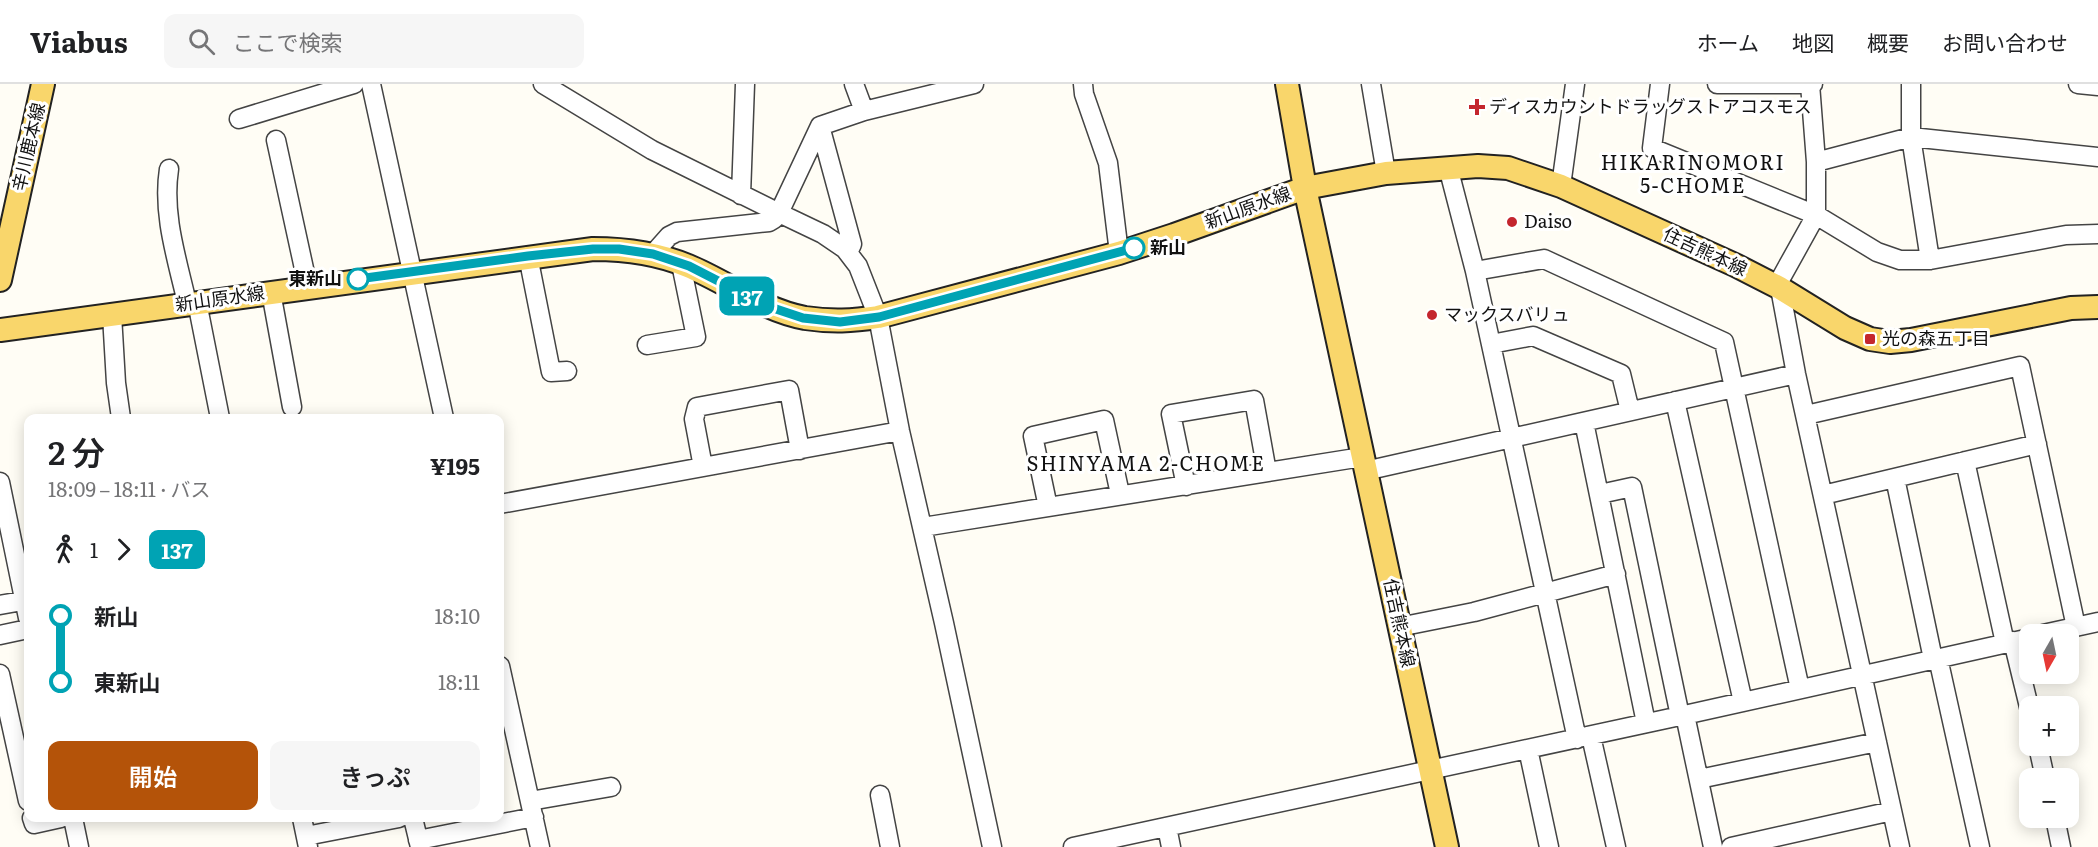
<!DOCTYPE html>
<html lang="ja">
<head>
<meta charset="utf-8">
<style>
  body { margin:0; font-family:Literata,"Noto Sans JP",serif; background:#f6f6f6; color:#202124; height:100vh; display:flex; flex-direction:column; font-size:22px; white-space:nowrap }
  * { box-sizing:border-box; margin:0 }
  p { font-size:20px; color:#757577 }
  .icon { flex:none; width:33px; height:33px; fill:none; stroke:currentColor; stroke-width:2; stroke-linecap:round; stroke-linejoin:round }
  .map { position:relative; flex:1; overflow:hidden }
  .side { position:absolute; left:24px; top:330px; width:480px; height:408px; display:flex; flex-direction:column; background:#fff; border-radius:12px; box-shadow:0 3px 15px #0003 }
  .side>* { flex:none }
  .badge { padding:0 12px; border-radius:9px; font-size:21px; line-height:39px }
  .needle { width:39px; rotate:189deg }
  .tools { position:absolute; left:2019px; top:540px; display:grid; gap:12px }
  .tools a { display:grid; place-items:center; width:60px; height:60px; border-radius:12px; background:#fff; box-shadow:0 3px 15px #0003; font-size:30px }
  .map>.badge { position:absolute; translate:-50% -50%; box-shadow:0 0 0 3px #fff }
  .legs { display:flex; align-items:center; gap:9px; height:66px; padding:0 24px; font-size:20px }
  .legs p { margin-inline-start:auto }
  .summary { display:flex; align-items:center; justify-content:space-between; height:102px; padding:0 24px }
  h1 { font-size:33px; font-weight:600; line-height:45px }
  .button { display:flex; gap:12px; margin-top:auto; padding:12px 24px }
  .button a { flex:1; height:69px; border-radius:12px; background:#b45309; color:#fff; font-size:24px; font-weight:600; line-height:69px; text-align:center }
  .button a+a { background:#f6f6f6; color:#202124 }
  ul { padding:0 24px; list-style:none }
  li { display:flex; align-items:center; gap:21px; height:66px; font-size:22px }
  li i { display:grid; place-items:center; width:9px; height:100%; margin:0 8px; background:currentColor }
  li i::after { content:''; width:15px; height:15px; margin:-8px; border:4px solid; border-radius:50%; background:#fff }
  li p { margin-inline-start:auto }
  li:first-child i { background:linear-gradient(#0000 50%,currentColor 0) }
  li:last-child i { background:linear-gradient(currentColor 50%,#0000 0) }
  header { display:flex; align-items:center; gap:36px; box-sizing:border-box; height:84px; padding:0 30px; background:#fff; border-bottom:2px solid #e0e0e0 }
  header strong { font-size:28px }
  nav { display:flex; gap:33px; margin-inline-start:auto; font-size:21px }
  .search { width:420px; height:54px; background:#f6f6f6; display:flex; align-items:center; gap:15px; box-sizing:border-box; padding:0 21px; border-radius:12px; color:#757577; font-size:22px }
  .map>svg:first-child { display:block }
  .lines { fill:none; stroke-linecap:round; stroke-linejoin:round }
  .minor-casing { stroke:#444; stroke-width:21 }
  .major-casing { stroke:#222; stroke-width:26 }
  .minor { stroke:#fff; stroke-width:18 }
  .major { stroke:#f9d66b; stroke-width:22 }
  .line-1-casing { stroke:#fff; stroke-width:14 }
  .line-1 { stroke:#00a3b4; stroke-width:9 }
  .poi-dot { fill:#c4262e; stroke:#fff; stroke-width:2 }
  .stop-1-dot { fill:#fff; stroke:#00a3b4; stroke-width:3 }
  .labels { text-anchor:middle; stroke-width:6; stroke-linejoin:round; paint-order:stroke }
  .poi-label { font-size:18px; fill:#111; stroke:#fff; text-anchor:start }
  .street-label { font-size:18px; fill:#111; stroke:#fff }
  .stop-label { font-size:18px; font-weight:bold; fill:#111; stroke:#fff; text-anchor:start }
  .neighbourhood-label { font-size:20px; letter-spacing:1.5px; fill:#111; stroke:#fff }
</style>
</head>
<body>
<header>
<strong>Viabus</strong>
<div class="search"><svg class="icon" aria-label="search" viewBox="0 0 24 24"><circle cx="10" cy="10" r="6"/><path d="M15 15l6 6"/></svg>ここで検索</div>
<nav><a>ホーム</a><a>地図</a><a>概要</a><a>お問い合わせ</a></nav>
</header>
<div class="map">
<svg width="2098" height="763" viewBox="0 0 2098 763">
  <rect width="100%" height="100%" fill="#fffdf5"/>
  <g class="lines">
    <g class="minor-casing">
      <path id="minor" d="M371,0l73,334
        M543,0l109,66 127,63 41,-87 44,-15 110,-27
        M854,0l10,27
        M1083,0l1,10 24,69 11,90
        M1371,0l15,89
        M1660,0l-8,64 164,67 61,37 23,8h30l136,-25 32,-1
        M1717,0h96
        M1911,0v53l19,123
        M2078,0l20,2
        M239,35l115,-35
        M820,42l32,118 -4,9
        M276,56l32,147
        M1816,78l95,-25 187,20
        M1448,83l27,104 102,468
        M169,85c-7,45 8,90 18,134
        M1561,102l14,-102
        M741,111l4,-111
        M653,170l16,-18 8,-4 92,-10 5,-3 5,-6 44,21 22,15 13,17 20,51 22,114 44,192 48,224
        M528,172l23,116 16,-1
        M1475,187l69,-12 180,83 76,347
        M1776,203l40,-72v-53l-6,-78
        M1780,204l16,86 104,473
        M271,208l21,115
        M197,218l23,116
        M112,231l4,68 5,35
        M1491,260l42,-8 88,38 9,37
        M647,261l49,-8 -15,-73
        M1675,317l68,301
        M1806,331l214,-49 56,261
        M1584,338l62,301
        M1965,377l40,182
        M703,383l-9,-48 3,-12 92,-17 11,60
        M1365,387l431,-97
        M1895,394l38,181
        M0,398l28,136
        M1186,402l-15,-72 83,-14 13,72
        M1600,410l32,-7 48,229
        M1823,411l214,-51
        M500,420l400,-73
        M1048,423l-15,-71 71,-16 16,74
        M923,443l439,-70
        M0,521l28,-5
        M1399,543l75,-15 142,-38
        M2043,550l55,-12
        M0,551l28,-6
        M2013,557l17,70
        M1938,574l42,189
        M500,582l40,181
        M0,590l28,127
        M1685,631l28,132
        M1591,652l25,111
        M2038,662l7,32
        M1528,665l21,98
        M1699,695l178,-37
        M880,711l10,52
        M530,717l81,-14
        M32,734l2,6 27,-6
        M73,734l6,29
        M302,734l6,29
        M413,734l7,29
        M2055,734l6,29
        M1167,743l4,20
        M306,752l93,-18
        M418,756l116,-23
        M1073,763l607,-131 350,-78
        M1731,763l161,-36"/>
    </g>
    <g class="major-casing">
      <path id="major" d="M1287,0l18,104 142,659
        M0,196l43,-196
        M0,246l593,-81c33,0 64,4 95,17 39,16 74,44 117,52 27,4 47,3 73,-1l241,-64 55,-18 131,-47 81,-15 92,-7 30,2 53,18 174,79 45,23 65,40 25,11 20,3 21,-2 160,-32 27,-1"/>
    </g>
    <use href="#minor" class="minor"/>
    <use href="#major" class="major"/>
  </g>
  <g class="lines">
    <g class="line-1-casing">
      <path id="line-1" d="M358,195l170,-23 65,-7h26l34,5 36,12 78,40 36,12 37,4 39,-5 255,-69"/>
    </g>
    <use href="#line-1" class="line-1"/>
  </g>
  <g class="poi-dot">
    <path d="M1474 14h6v6h6v6h-6v6h-6v-6h-6v-6h6z"/>
    <circle cx="1512" cy="138" r="6"/>
    <circle cx="1432" cy="231" r="6"/>
    <rect x="1864" y="249" width="12" height="12" rx="3"/>
  </g>
  <g class="stop-1-dot">
    <circle cx="1134" cy="164" r="10"/>
    <circle cx="358" cy="195" r="10"/>
  </g>
  <g class="labels">
    <g class="poi-label">
      <text x="1489" y="29">ディスカウントドラッグストアコスモス</text>
      <text x="1524" y="144">Daiso</text>
      <text x="1444" y="237">マックスバリュ</text>
      <text x="1882" y="261">光の森五丁目</text>
    </g>
    <g class="street-label">
      <text transform="translate(29 63) rotate(-77)" y="6">辛川鹿本線</text>
      <text transform="translate(1248 124) rotate(-20)" y="6">新山原水線</text>
      <text transform="translate(1705 168) rotate(25)" y="6">住吉熊本線</text>
      <text transform="translate(220 215) rotate(-8)" y="6">新山原水線</text>
      <text transform="translate(1399 539) rotate(78)" y="6">住吉熊本線</text>
    </g>
    <g class="stop-label">
      <text x="1150" y="170">新山</text>
      <text x="342" y="201" text-anchor="end">東新山</text>
    </g>
    <g class="neighbourhood-label">
      <text x="1693" y="86">HIKARINOMORI<tspan x="1693" dy="23">5-CHOME</tspan></text>
      <text x="1146" y="387">SHINYAMA 2-CHOME</text>
    </g>
  </g>
</svg>
<div class="tools">
<a><svg class="needle" viewBox="-14 -14 28 28"><path d="M0-13l5 13h-10z" fill="#e53935"/><path d="M0 13l5-13h-10z" fill="#757577"/></svg></a>
<a>+</a>
<a>−</a>
</div>
<b class="badge" style="left:747px;top:212px;background:#00a3b4;color:#fff">137</b>
<section class="side">
<div class="summary"><div><h1>2 分</h1><p>18:09 – 18:11 · バス</p></div><b>¥195</b></div>
<div class="legs"><svg class="icon" aria-label="walk" viewBox="0 0 24 24"><circle cx="13" cy="4" r="2"/><path d="M13 8l-2 6 4 7M11 14l-3 7M7 12l3-4h3l4 4"/></svg>1<svg class="icon" aria-label="forward" viewBox="0 0 24 24"><path d="M9 5l7 7-7 7"/></svg><b class="badge" style="background:#00a3b4;color:#fff">137</b></div>
<ul>
<li><i style="color:#00a3b4"></i><b>新山</b><p>18:10</p></li>
<li><i style="color:#00a3b4"></i><b>東新山</b><p>18:11</p></li>
</ul>
<div class="button"><a>開始</a><a>きっぷ</a></div>
</section>
</div>
</body>
</html>
